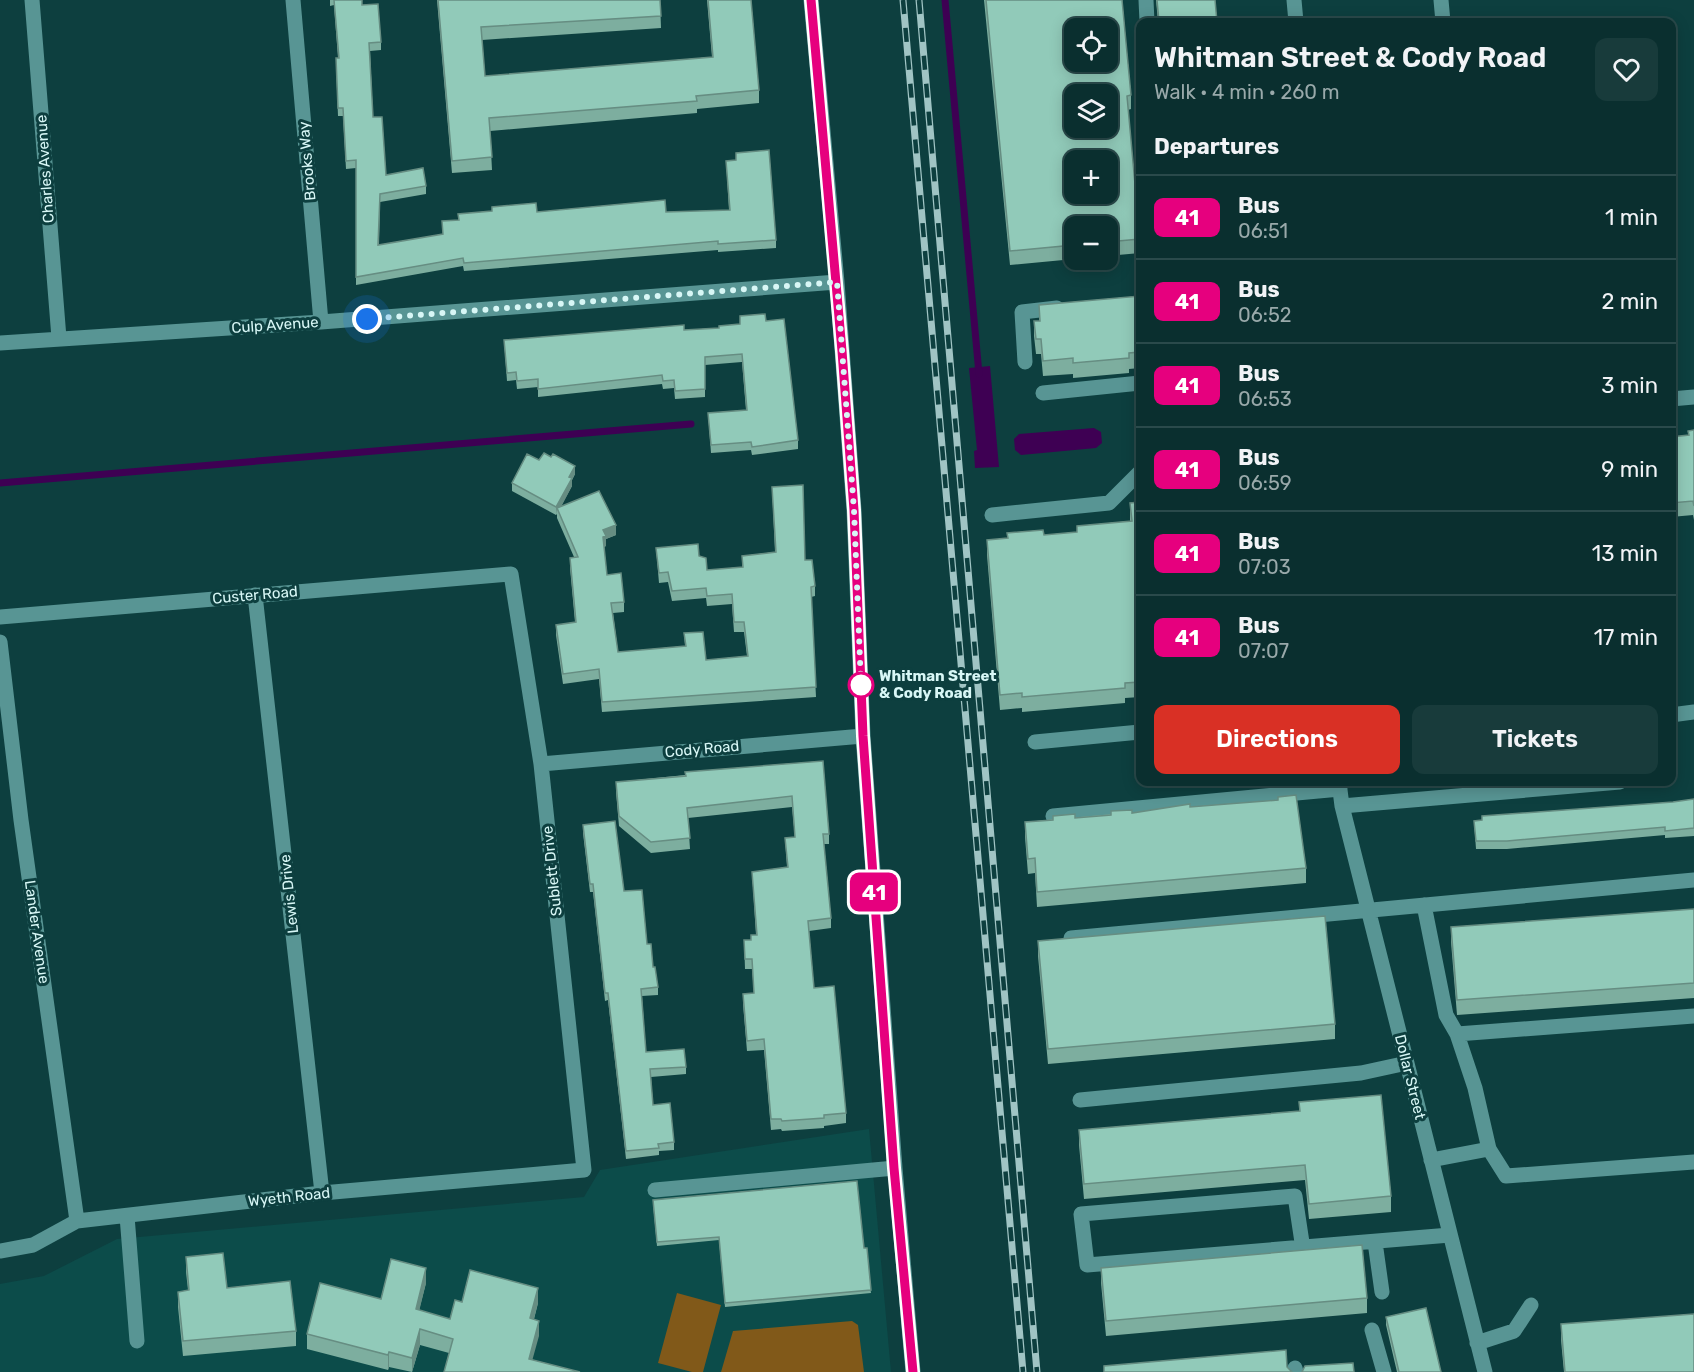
<!DOCTYPE html>
<html lang="en">
<head>
<meta charset="utf-8">
<style>
  body { margin:0; font-family:Rubik,sans-serif; background:#183b3b; color:#f1f3f6; height:100vh; display:flex; flex-direction:column; font-size:22px; white-space:nowrap }
  * { box-sizing:border-box; margin:0 }
  p { font-size:20px; color:#99a9aa }
  .icon { flex:none; width:33px; height:33px; fill:none; stroke:currentColor; stroke-width:2; stroke-linecap:round; stroke-linejoin:round }
  .map { position:relative; flex:1; overflow:hidden }
  .panel { position:absolute; left:1136px; top:18px; width:540px; height:768px; display:flex; flex-direction:column; background:#0a2f2f; border-radius:12px; box-shadow:0 3px 15px #0003,0 0 0 2px #2a4a4b }
  .panel>* { flex:none }
  .badge { padding:0 12px; border-radius:9px; font-size:21px; line-height:39px }
  .controls { position:absolute; left:1064px; top:18px; display:grid; gap:12px }
  .controls a { display:grid; place-items:center; width:54px; height:54px; border-radius:12px; background:#0a2f2f; box-shadow:0 3px 15px #0003,0 0 0 2px #2a4a4b; font-size:30px }
  .you { position:absolute; width:30px; height:30px; margin:-15px; border:4px solid #fff; border-radius:50%; background:#1a73e8; box-shadow:0 0 0 9px #1a73e833 }
  .map>.badge { position:absolute; translate:-50% -50%; box-shadow:0 0 0 3px #fff }
  h2 { padding:0 18px; font-size:22px; line-height:54px }
  .round { display:grid; place-items:center; flex:none; width:63px; height:63px; border-radius:12px; background:#183b3b }
  .summary { display:flex; align-items:center; justify-content:space-between; height:102px; padding:0 18px }
  h1 { font-size:28px; font-weight:600; line-height:45px }
  .primary-button { display:flex; gap:12px; margin-top:auto; padding:12px 18px }
  .primary-button a { flex:1; height:69px; border-radius:12px; background:#d93025; color:#fff; font-size:24px; font-weight:600; line-height:69px; text-align:center }
  .primary-button a+a { background:#183b3b; color:#f1f3f6 }
  ul { padding:0; list-style:none }
  li { display:flex; align-items:center; gap:18px; height:84px; padding:0 18px; border-top:2px solid #2a4a4b }
  li div { flex:1 }
  li b { display:block; font-size:22px }
  li em { font-style:normal }
  li .badge { min-width:66px; font-weight:700; text-align:center }
  .map>svg:first-child { display:block }
  .built { fill:#0c4c4a }
  .green { fill:#815919 }
  .water { fill:#3e0053 }
  .lines { fill:none; stroke-linecap:round; stroke-linejoin:round }
  .stream { stroke:#3e0053; stroke-width:7 }
  .minor { stroke:#589594; stroke-width:15 }
  .rail-casing { stroke:#a0c4c4; stroke-width:7 }
  .rail { stroke:#0d3f3f; stroke-width:4.5; stroke-dasharray:14; stroke-linecap:butt }
  .wall { fill:#7dae9f }
  .shaded-wall { fill:#668d82 }
  .building { fill:#91cab9; stroke:#668d82; stroke-width:1.5; fill-rule:evenodd }
  .line-casing { stroke:#fff; stroke-width:14 }
  .line { stroke:#e6007e; stroke-width:9 }
  .walk { stroke:#d8f7f6; stroke-width:6; stroke-dasharray:0 10.8 }
  .stop-dot { fill:#fff; stroke:#e6007e; stroke-width:3 }
  .labels { text-anchor:middle; stroke-width:6; stroke-linejoin:round; paint-order:stroke }
  .street-label { font-size:15px; fill:#d8f7f6; stroke:#0d3f3f }
  .stop-label { font-size:15px; font-weight:bold; fill:#d8f7f6; stroke:#0d3f3f; text-anchor:start }
</style>
</head>
<body>
<div class="map">
<svg width="1694" height="1372" viewBox="0 0 1694 1372">
  <rect width="100%" height="100%" fill="#0d3f3f"/>
  <path class="built" d="M869,1129l22,243h-891v-88l44,-8 73,-37 467,-42 16,-27z"/>
  <path class="green" d="M677,1293l44,12 -18,67h-11l-34,-9z
    M852,1321l6,4 6,47h-143l12,-41z"/>
  <path class="water" d="M990,366l9,101 -24,1 -1,-17 3,-1 -8,-82z
    M1094,428l7,4 1,11 -6,5 -75,7 -6,-5 -1,-11 5,-5z"/>
  <g class="lines">
    <path class="stream" d="M945,0l34,374
      M0,483l691,-59"/>
    <path class="minor" d="M32,0l27,338
      M293,0l28,322
      M811,0l26,282 17,228 9,226 32,432 18,204
      M1146,0l1,22
      M1294,0l2,22
      M1441,0l2,22
      M0,343l321,-21 516,-40
      M1025,362l-3,-50 35,-4
      M1043,393l97,-10
      M1671,399l23,-2
      M992,515l117,-12 31,-31
      M255,595l67,598
      M0,617l511,-43 30,190 43,406 -262,23 -245,28 -44,24 -33,6
      M0,642l21,178 56,401
      M1671,715l23,-3
      M1035,742l105,-10
      M541,764l322,-28
      M1339,782l3,24 143,566
      M1342,806l278,-24
      M1053,816l287,-27
      M1424,905l22,110 11,19
      M1071,938l623,-58
      M1080,1100l281,-27 46,-10
      M1489,1149l17,27 188,-14
      M1431,1160l58,-11 -14,-61 -18,-54 237,-18
      M655,1190l240,-22
      M127,1216l10,125
      M1375,1242l7,50
      M1303,1249l-8,-53 -214,18 6,51 363,-30
      M1372,1330l12,42
      M1477,1343l37,-12 17,-26
      M1295,1368l1,4"/>
    <g class="rail-casing">
      <path id="rail" d="M903,0l120,1372
        M919,0l118,1372"/>
    </g>
    <use href="#rail" class="rail"/>
  </g>
  <path class="wall" d="M330,0h32v5l19,37v8l-11,1 3,66 13,58 40,11v8l-46,8 -1,43 64,-11 -1,-13 16,-1v-6l79,-2h129l63,-2 -3,-49 50,79v8l-58,4v-2l-254,21 -1,-5 -107,19v-117l-10,1 -3,-53h-5l-2,-50 2,-8 -4,-53 -4,1z
    M437,0h223l1,28 -179,12 3,36 227,-19 -5,-57h44l8,90v13l-62,6v4l-207,18 2,39 -40,3z
    M984,0h138l9,95v14l-3,1 12,129v14l-33,3v-30h-33v33l-64,6z
    M1156,0h59l2,22h-59z
    M1140,296v72l-11,1v4l-56,5v-4l-30,2 -2,-22h-5l-2,-18v-15h5v-16z
    M740,316l26,5 32,119v9l-46,6 -1,-5 -40,3 -3,-40 38,-3 -4,-48 -37,3v32l-30,2 -1,-11 -11,1 -1,-5 -124,13v-10l-21,2 -1,-9 -9,1 -3,-41 215,-12 21,-4z
    M1694,430v90l-1,-5 -22,2v-80l17,-2v-4z
    M539,460l36,14 -3,6v6l-11,20 55,29 -10,4v7l-2,1 3,28 17,27v10l-11,1 5,39 67,-6 -1,-13 22,27 41,-4 -3,-24h-10l-2,-28 -25,2 -1,-8 -34,3 -4,-19 -9,1 -3,-35 43,8 8,14 35,-3v-11l33,-4 -3,-65 33,73 10,26v10l-4,1 5,100 -214,15 -3,-33 -36,5 -7,-49v-10l19,-3 -5,-54v-10l4,-1 -17,-39v-4l-1,1 -44,-24v-8z
    M1140,502v195l-15,1v5l-103,9v-4l-22,2 -13,-155v-15l90,-8v-6l53,-5v-18z
    M1671,595l4,28v14l-4,1z
    M823,761l6,73v10h-5l7,74v10l-22,3 5,57 32,125v10l-22,3v2l-42,3 -1,-2 -10,1 -7,-80 -17,1 -4,-47v-10l11,-1 -2,-24h-7l-1,-29h7l5,-5 -4,-63 35,-5 -2,-29 10,-1 -3,-30 -104,11 2,31 -39,4 -32,-27 -3,-34v-10z
    M1471,782h34l-33,3z
    M1694,799v37l-29,2v-3l-158,14h-31l-2,-28 199,-19z
    M1190,807l116,61v15l-269,24 -2,-34 -7,1 -3,-37v-15z
    M583,825l41,66 23,53 6,23 5,20v8l-16,1 4,56 40,15v7l-35,3 2,28 21,37v8l-15,1v4l-33,4 -18,-159 -3,1 -12,-109h-3l-7,-59z
    M1694,909v89l-237,17 -6,-73v-15z
    M1038,941l297,83v15l-287,25 -10,-108z
    M1299,1102l92,94v16l-82,7 -4,-39 -221,19 -5,-54v-15l220,-19z
    M653,1204l211,44 7,45 -146,14 -6,-67 -62,6z
    M186,1257l41,31 69,43v15l-113,10 -5,-49v-15l10,-2 -2,-18z
    M1101,1268l266,30v15l-261,23 -5,-53z
    M426,1283l-7,27 31,9 12,-17 76,1 -4,16 5,17 -90,17 -29,-8 -8,27 -23,-5 -1,3 -81,-21v-15l74,-35z
    M1386,1317l55,55h-44l-11,-47z
    M1561,1324l133,48h-130l-3,-32z"/>
  <path class="shaded-wall" d="M575,466v8l-3,6v6l-13,25 -2,-3 -1,7v-8l13,-30z
    M616,525v10l-10,4v7l-3,1v-17z
    M426,1268v15l-10,41v-15z
    M538,1288v15l-8,31v-16z
    M539,1321v15l-10,36v-13z
    M420,1329v16l-8,27v-14z
    M389,1352v15l-1,3v-15z"/>
  <path class="building" d="M334,0h28v5l16,-1 3,38 -12,1 4,74h9l4,58 37,-7 3,18 -46,8 -2,51 65,-11 -1,-13 17,-1 -1,-6 34,-3v-4l44,-4 1,9 128,-12 1,12 64,-2 -4,-49 10,-1v-7l33,-3 7,90 -58,4v-3l-254,22 -1,-5 -107,19v-117l-10,1 -3,-53h-5l-2,-50h3z
    M438,0h222l1,16 -180,11 4,49 228,-19 -5,-57h43l8,90 -63,6 1,5 -208,17 3,39 -40,4z
    M986,0h136l9,95 -4,1 13,143 -33,3v-16h-33v19l-64,6zM1074,28h33v34h-33zM1074,94h33v34h-33zM1074,160h33v34h-33z
    M1157,0h58l2,22h-58z
    M1140,296v56l-11,1v5l-56,5v-5l-30,3 -2,-22h-5l-2,-18h6l-1,-16z
    M765,314l1,7 18,-2 14,121 -46,7 -1,-5 -40,3 -3,-32 39,-3 -5,-56 -37,3v32l-30,2 -1,-11 -11,1 -1,-6 -124,14v-10l-21,2 -1,-9 -9,1 -3,-33 180,-15v5l35,-2v-2l21,-2v-8z
    M1694,430v76l-1,-5 -22,2v-66l18,-2 -1,-4z
    M544,453l7,4 2,-3 22,12 -6,11 3,1 -16,29 -44,-24 15,-29 12,6z
    M803,485l2,75h7l3,26 -4,1 5,100 -214,15 -3,-33 -36,5 -7,-49 20,-3 -6,-64 8,-1 -21,-49 42,-17 17,34 -13,5 3,6 -3,1 4,38 14,-2 3,29 -13,1 7,49 68,-6 -2,-13 19,-1 3,28 42,-4 -4,-34h-10l-2,-28 -25,2 -1,-8 -34,3 -4,-19 -9,1 -3,-25 42,-4 1,12 7,2 1,12 36,-3 -1,-11 34,-4 -4,-65z
    M1140,502v180l-15,1v5l-103,9v-4l-22,2 -13,-155 21,-2 -1,-5 36,-3 1,5 33,-3v-6l55,-5 -2,-18z
    M1671,595h1l3,28h-4z
    M823,761l6,73h-6l8,84 -23,3 6,67 20,-2 12,127 -22,2v3l-42,3 -1,-2h-10l-7,-80 -17,2 -4,-47 11,-1 -2,-34h-7l-1,-19h7v-5h6l-5,-63 36,-5 -3,-29 10,-1 -3,-41 -105,12 3,30 -39,4 -32,-26 -3,-34 70,-6 -1,-4z
    M1296,795l10,73 -269,24 -2,-34 -7,1 -3,-37 28,-2v-4l22,-2v4l36,-3v-4l21,-1v3l58,-9v3l37,-3 51,-4v-3z
    M1694,799v29l-29,3v-4l-158,14h-31l-2,-20 8,-1v-4l191,-14z
    M615,821l9,70 18,-1 5,54h4l2,23h2l3,20 -17,2 5,63 38,-3 2,18 -36,2 3,36 17,-2 4,39 -16,2 1,4 -33,3 -18,-158h-3l-12,-109h-3l-7,-59z
    M1694,909v74l-237,17 -6,-73z
    M1325,916l10,108 -287,25 -10,-108z
    M1381,1095l10,101 -82,8 -4,-39 -221,19 -5,-54 221,-19 -1,-9z
    M857,1181l7,67h3l4,42 -146,13 -6,-66 -62,5 -4,-42z
    M1362,1245l5,53 -261,23 -5,-53z
    M223,1253l4,35 63,-7 6,50 -113,10 -5,-49 11,-2 -3,-33z
    M391,1259l35,9 -10,41 34,10 5,-19 7,2 8,-32 68,18 -8,30 9,3 -10,38 51,13h-136l9,-33 -33,-10 -8,29 -23,-6 -1,3 -81,-21 13,-51 61,16z
    M1426,1308l15,64h-42l-13,-55z
    M1694,1314v58h-129l-4,-48z
    M1286,1350l1,17 5,5h-188v-6z
    M1353,1363l1,9h-53h1l3,-6z"/>
  <g class="lines">
    <g class="line-casing">
      <path id="line" d="M811,0l31,351 12,159 9,226 31,432 19,204"/>
    </g>
    <use href="#line" class="line"/>
    <path class="walk" d="M367,319l470,-37 17,228 7,175"/>
  </g>
  <circle class="stop-dot" cx="861" cy="685" r="12"/>
  <g class="labels">
    <g class="street-label">
      <text transform="translate(307 161) rotate(-95)" y="5">Brooks Way</text>
      <text transform="translate(45 169) rotate(-94)" y="5">Charles Avenue</text>
      <text transform="translate(275 325) rotate(-4)" y="5">Culp Avenue</text>
      <text transform="translate(255 595) rotate(-5)" y="5">Custer Road</text>
      <text transform="translate(702 749) rotate(-5)" y="5">Cody Road</text>
      <text transform="translate(552 871) rotate(-96)" y="5">Sublett Drive</text>
      <text transform="translate(289 894) rotate(-96)" y="5">Lewis Drive</text>
      <text transform="translate(37 932) rotate(82)" y="5">Lander Avenue</text>
      <text transform="translate(1410 1077) rotate(76)" y="5">Dollar Street</text>
      <text transform="translate(289 1197) rotate(-6)" y="5">Wyeth Road</text>
    </g>
    <g class="stop-label">
      <text x="879" y="681">Whitman Street<tspan x="879" dy="17">&amp; Cody Road</tspan></text>
    </g>
  </g>
</svg>
<div class="controls">
<a><svg class="icon" aria-label="locate" viewBox="0 0 24 24"><circle cx="12" cy="12" r="6"/><path d="M12 2v4M12 18v4M2 12h4M18 12h4"/></svg></a>
<a><svg class="icon" aria-label="layers" viewBox="0 0 24 24"><path d="M12 4l9 5-9 5-9-5zM3 14l9 5 9-5"/></svg></a>
<a>+</a>
<a>−</a>
</div>
<div class="you" style="left:367px;top:319px"></div>
<b class="badge" style="left:874px;top:892px;background:#e6007e;color:#fff">41</b>
<section class="panel">
<div class="summary"><div><h1>Whitman Street &amp; Cody Road</h1><p>Walk · 4 min · 260 m</p></div><a class="round"><svg class="icon" aria-label="heart" viewBox="0 0 24 24"><path d="M12 20l-8-8c-3-5 5-10 8-4 3-6 11-1 8 4z"/></svg></a></div>
<h2>Departures</h2>
<ul>
<li><span class="badge" style="background:#e6007e;color:#fff">41</span><div><b>Bus</b><p>06:51</p></div><em>1 min</em></li>
<li><span class="badge" style="background:#e6007e;color:#fff">41</span><div><b>Bus</b><p>06:52</p></div><em>2 min</em></li>
<li><span class="badge" style="background:#e6007e;color:#fff">41</span><div><b>Bus</b><p>06:53</p></div><em>3 min</em></li>
<li><span class="badge" style="background:#e6007e;color:#fff">41</span><div><b>Bus</b><p>06:59</p></div><em>9 min</em></li>
<li><span class="badge" style="background:#e6007e;color:#fff">41</span><div><b>Bus</b><p>07:03</p></div><em>13 min</em></li>
<li><span class="badge" style="background:#e6007e;color:#fff">41</span><div><b>Bus</b><p>07:07</p></div><em>17 min</em></li>
</ul>
<div class="primary-button"><a>Directions</a><a>Tickets</a></div>
</section>
</div>
</body>
</html>
